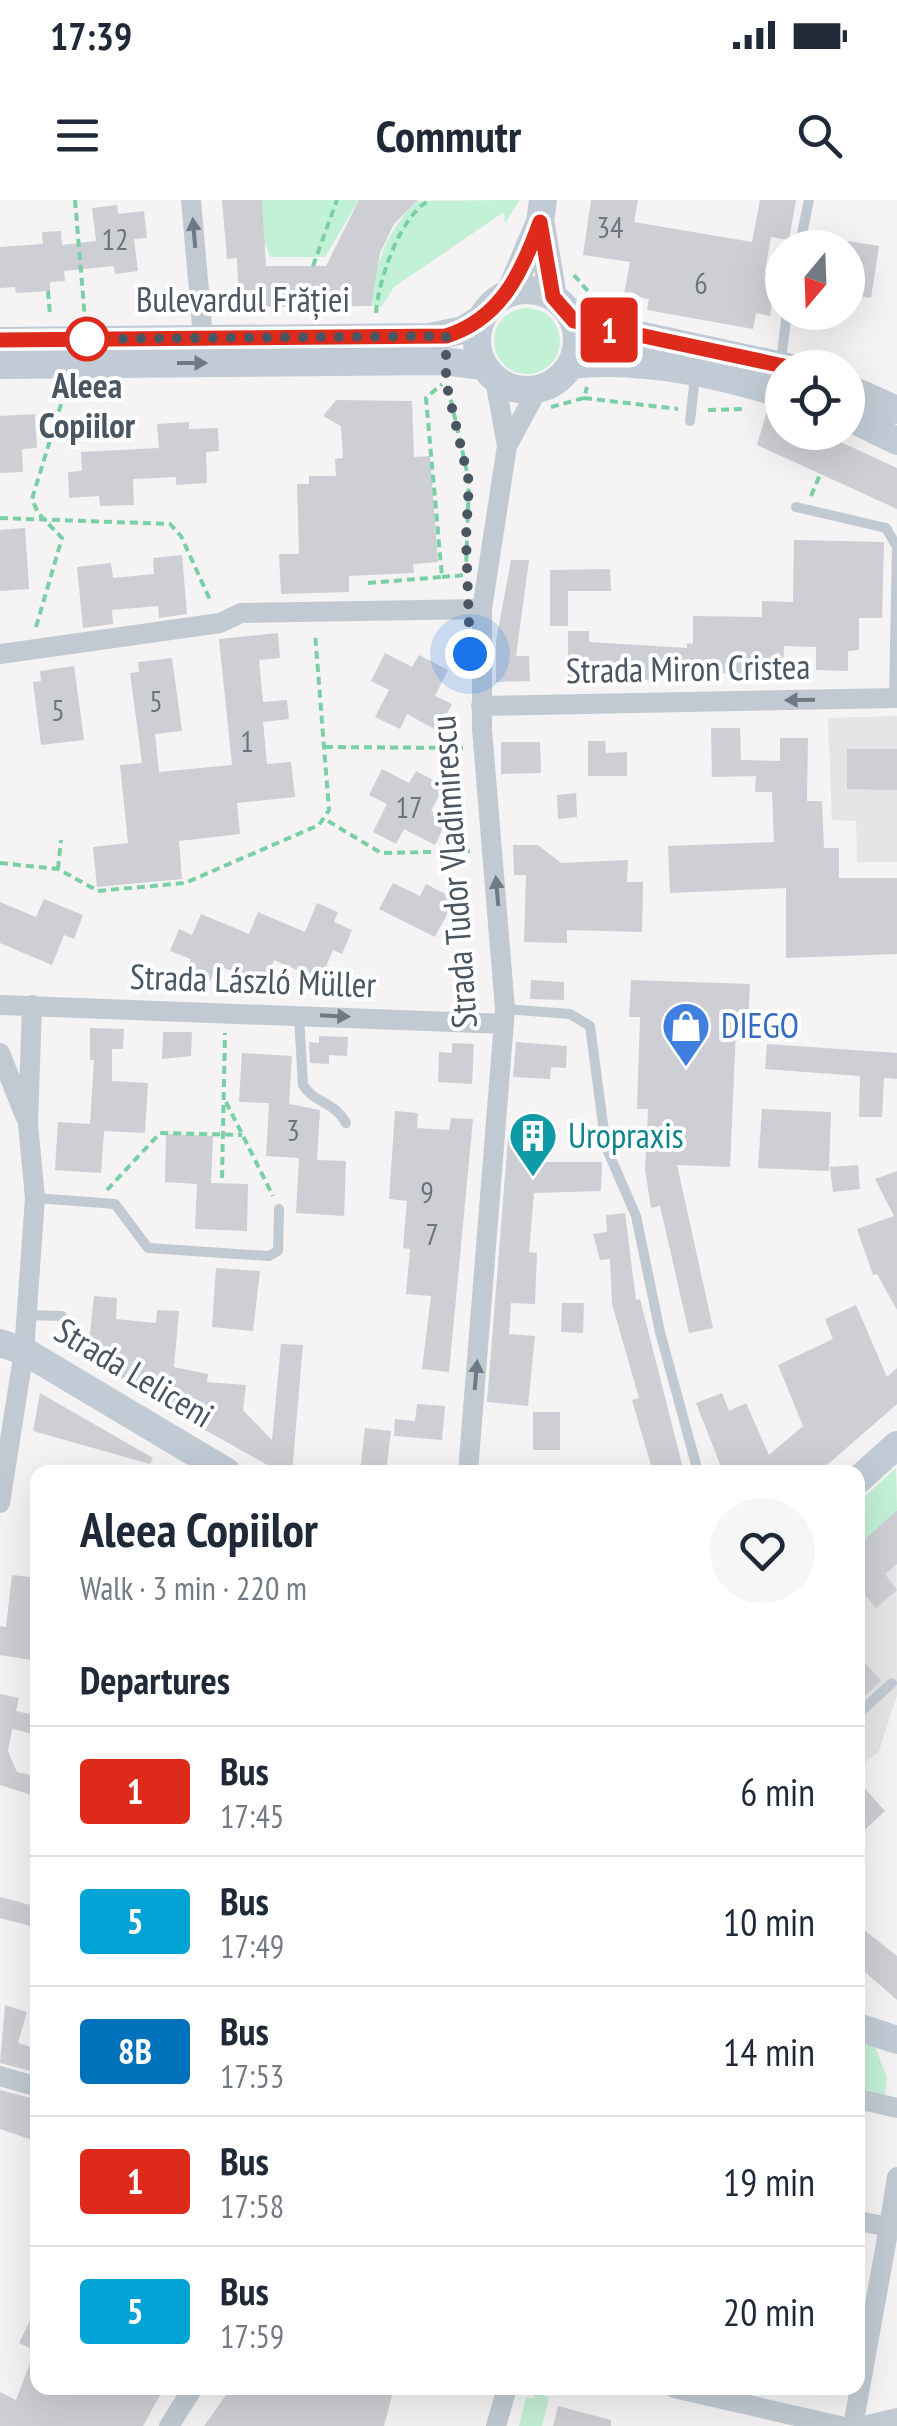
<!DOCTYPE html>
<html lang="en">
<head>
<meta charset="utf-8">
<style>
  body { margin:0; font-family:"PT Sans Narrow",sans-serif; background:#f6f6f7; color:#1f2937; height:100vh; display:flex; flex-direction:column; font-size:38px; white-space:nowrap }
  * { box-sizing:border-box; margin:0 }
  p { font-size:32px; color:#747a83 }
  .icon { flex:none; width:55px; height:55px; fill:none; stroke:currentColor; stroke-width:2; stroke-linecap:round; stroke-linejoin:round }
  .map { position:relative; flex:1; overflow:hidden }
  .sheet { position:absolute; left:30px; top:1265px; width:835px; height:930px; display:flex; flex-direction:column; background:#fff; border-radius:20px; box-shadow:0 10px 40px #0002 }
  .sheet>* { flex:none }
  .badge { padding:0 20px; border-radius:8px; font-size:35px; line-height:65px }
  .needle { width:65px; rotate:199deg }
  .fabs { position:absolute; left:765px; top:30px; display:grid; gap:20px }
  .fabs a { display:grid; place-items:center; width:100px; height:100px; border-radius:50%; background:#fff; box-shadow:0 10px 40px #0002; font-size:50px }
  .you { position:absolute; width:50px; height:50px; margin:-25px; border:8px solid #fff; border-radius:50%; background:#1a73e8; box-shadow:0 0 0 15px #1a73e833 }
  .map>.badge { position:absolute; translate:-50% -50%; box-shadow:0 0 0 5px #fff }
  h2 { padding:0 50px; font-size:38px; line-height:90px }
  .round { display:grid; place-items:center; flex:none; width:105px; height:105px; border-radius:52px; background:#f6f6f7 }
  .headline { display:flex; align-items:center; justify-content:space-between; height:170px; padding:0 50px }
  h1 { font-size:48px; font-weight:600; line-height:75px }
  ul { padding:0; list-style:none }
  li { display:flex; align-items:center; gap:30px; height:130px; padding:0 50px; border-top:2px solid #e0e1e3 }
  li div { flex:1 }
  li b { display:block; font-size:38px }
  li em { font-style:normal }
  li .badge { min-width:110px; font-weight:700; text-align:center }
  .status { display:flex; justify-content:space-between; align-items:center; height:70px; padding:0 50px; background:#fff; direction:ltr }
  .status svg { height:28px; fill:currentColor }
  header { display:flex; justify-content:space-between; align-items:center; height:130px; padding:0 50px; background:#fff; font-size:45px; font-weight:600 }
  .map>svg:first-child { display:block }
  .education { fill:#e6e4e5 }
  .green { fill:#c3f1d5 }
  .building { fill:#cdcfd5 }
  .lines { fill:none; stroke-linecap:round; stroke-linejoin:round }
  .path { stroke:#7ad0a6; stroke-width:4; stroke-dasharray:8 5; stroke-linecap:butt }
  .lane { stroke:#c1cad2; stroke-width:10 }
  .street { stroke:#c1cad2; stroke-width:20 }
  .secondary { stroke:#c1cbd6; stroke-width:28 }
  .oneway { fill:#6e7983 }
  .oneway2 { fill:#6e7984 }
  .line-casing { stroke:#fff; stroke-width:22 }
  .line { stroke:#dd2a1b; stroke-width:15 }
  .walk { stroke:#4a5661; stroke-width:10; stroke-dasharray:0 18 }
  .stop-dot { fill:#fff; stroke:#dd2a1b; stroke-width:5 }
  .labels { text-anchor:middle; stroke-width:8; stroke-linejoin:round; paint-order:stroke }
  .number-label { font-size:30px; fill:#6b747e }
  .street-label { font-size:35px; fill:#4a5661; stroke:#fff }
  .stop-label { font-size:35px; font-weight:bold; fill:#4a5661; stroke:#fff }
  .shop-label { font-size:35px; fill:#366cbe; stroke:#fff; text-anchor:start }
  .culture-label { font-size:35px; fill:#0d838f; stroke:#fff; text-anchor:start }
</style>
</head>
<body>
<div class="status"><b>17:39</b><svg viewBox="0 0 49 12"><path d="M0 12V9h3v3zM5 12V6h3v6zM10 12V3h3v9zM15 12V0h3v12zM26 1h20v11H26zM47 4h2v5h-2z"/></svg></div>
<header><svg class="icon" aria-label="menu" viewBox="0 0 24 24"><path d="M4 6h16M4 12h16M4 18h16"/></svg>Commutr<svg class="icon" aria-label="search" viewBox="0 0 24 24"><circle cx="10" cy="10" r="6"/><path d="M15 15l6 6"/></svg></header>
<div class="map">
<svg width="897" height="2226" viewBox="0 0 897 2226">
  <rect width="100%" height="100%" fill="#f5f3f3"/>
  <path class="education" d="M897,516v146h-40l-1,-41 -24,-1 -4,-102z
    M896,1268l1,227 -18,56 -21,17v-265z"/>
  <path class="green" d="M262,0h97l-34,57h-55l-6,-16z
    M520,0l-15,23 -1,-11 -110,75 -12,19h-11c4,-43 15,-74 46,-105z
    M494 141a33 33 0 1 1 66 0a33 33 0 1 1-66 0Z
    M896,1268l1,42 -39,36v-43z
    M858,1836l14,4 15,37 -3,27 -26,-6z
    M535,2193l14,4 -7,29h-23l7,-29 7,2z"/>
  <path class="building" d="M222,0h40l4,66h60l33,-66h59l-24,24 -14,29 -9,53 -132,1 -2,-49 -10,1z
    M591,0h47l-4,22 118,20 8,-42h36l-7,40 -18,-3 -6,34 12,2 -7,43 -14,-3 -3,16 -106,-19 2,-11 -25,-5 6,-32 -47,-7z
    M117,5l1,9 26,-3 3,27 -13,1 4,32 -23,3 -1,-8 -50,5 1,10 -15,1v9l-34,2 -1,-6 -15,1v-41l43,-3 -1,-12 19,-1 1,14 34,-4 -4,-33z
    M848,41l31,5 -8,52 -23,-4z
    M336,200l76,1 2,56 16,-1 8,106 -25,2 1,9 -65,3v16l-68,2 -2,-40h20l-2,-70h12v-8h27l-1,-17 8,-1 -2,-32 -18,-10z
    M767,211l15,6v15h37l78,36v41l-140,-64z
    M35,214l2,34 -15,1 1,23 -23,1v-57z
    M189,222v7l29,-1 1,23 -13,1 1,31 -31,2v-8l-43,2 1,26 -34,1 -1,-10 -30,2 -1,-26 14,-1 -1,-19 78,-4 -2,-24z
    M25,328l4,61 -29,2v-61z
    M794,340l90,2 -2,76h-23v32l-11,1v20l-32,-1v-23l-32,-1 -1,26 -97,2v-3l-33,-1v10l-85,-1v-48h21v11l98,6v-5l6,1v-28l69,1v-16l31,1z
    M182,355l5,59 -28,4 -1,-12 -46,4 1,14 -30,4 -6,-61 34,-4 2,15 41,-4 -1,-16z
    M511,360h18l-13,96h13l1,25 -34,1v-41z
    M610,369l1,22h-43v35h-18v-56z
    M278,433l2,25 -21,2 4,42 24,-2 2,19 -26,3 4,42 24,-2 4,35 -58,6 3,31 -61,7 3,38 -85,8 -4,-40 35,-4 -8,-78 22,-2 -12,-90 9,-1 -1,-10 34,-4 10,73 -27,3 4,38 73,-7 -13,-126z
    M385,453l27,14 7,-12 29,15 -13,26 17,8 -14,27 -31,-17 -7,15 -25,-12 14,-27 -18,-9z
    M74,466l10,74 -43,5 -8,-63 8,-1 -1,-10z
    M711,528h29l1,32 39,1v-23h28l-1,63h15l2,47h15v30h58v76l-111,4v-70l-116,5 -2,-47 106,-4 -2,-50h-17l1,-16 -44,1z
    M588,541h17l1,12 21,-1v24h-39z
    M501,542h39l1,31 -40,1z
    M847,549h50v41l-50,-1z
    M382,569l27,14 7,-12 28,15 -13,25 16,9 -12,25 -31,-16 -8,15 -23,-12 14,-28 -18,-9z
    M576,593l1,24 -19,2 -1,-24z
    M513,645h25l23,18 67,-3 -1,22h16l-1,50 -75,-2v13l-43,-1 2,-67h-12z
    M393,683l27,13 6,-12 29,15 -20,38 -56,-28z
    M44,699l39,16 -9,24 -10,-4 -12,30 -52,-22v-41l36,15z
    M317,703l21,9 -4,10 18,8 -10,24 -9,-4 -13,30 -46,-20 -10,24 -47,-19 -7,16 -24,-10 5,-12 -21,-8 9,-22 13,6 9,-21 48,20 9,-22 47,20z
    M531,780l33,2v18l-34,-1z
    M631,780l119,4 -2,46h-12l-6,137 -53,-2 36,163 -24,5 -29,-127 -9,2 -6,-39 3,-60h-11l3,-92h-11z
    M90,828l34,1 -1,20h-11v32l36,2 -3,50 -41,-2 -3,42 -46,-3 3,-48 32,2 4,-64h-4z
    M163,832h29l-1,24 -29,3z
    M319,836l29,1 -1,19 -18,-1v9l-19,-1 -1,-21 10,1z
    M516,842l51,4 -1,22 -15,-1 -1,12 -37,-2z
    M452,843l22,1 -2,40 -34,-2 1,-30 13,1z
    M767,844l130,9v26l-13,-1 -2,39h-23l1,-41 -95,-7z
    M242,853l50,3 -3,48 31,6 -3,50 29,1 -2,55 -48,-3 3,-55 -33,-2 3,-53 -30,-1z
    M762,909l69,3 -2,59 -71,-3z
    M395,911l23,2 -1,15 32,2 2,-12 22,1 -24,253 -27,-3 9,-73 -25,-2 4,-45 -7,-1 4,-47 -18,-2z
    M166,934l47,2 -2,47 37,1 -1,47 -52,-2 2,-45 -32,-2z
    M508,938l25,2 -1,22h70l-1,29 -67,2 -5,59 8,1 -2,51 -24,-1 -2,31 26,2 -7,70 -41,-4z
    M858,965l2,24 -27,3 -3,-25z
    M897,971v139l-20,-36 -4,1 -16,-46 37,-13 -19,-37z
    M625,1013l11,87 4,-1 44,173h-31l-21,-72 7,-2 -27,-94 -2,-45 -10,1 -7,-26 14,-2 -1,-17z
    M216,1068l44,3 -7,60 -41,-4z
    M94,1096l23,2 -1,21 40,4 1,-13 22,1 -5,56 34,7 -1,8 39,3 -3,25 29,30 9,-96 22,1 -11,127h-12l-132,-74 1,-7 -62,-30z
    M562,1103h22l-1,30 -22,-1z
    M856,1105l31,72 10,-9v36l-78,68h-70l3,-5 -29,5 -27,-69 26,-10 7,18 17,-8 23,52 34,-29 -25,-61 55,-26 -8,-20z
    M40,1193l113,65 -3,6 -117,-33z
    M417,1204l28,2 -3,34 -48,-4 1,-17 20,2z
    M533,1212h27v38h-27z
    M365,1228l26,3 -5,41h-26z
    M897,1310v54l-12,10 12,16 -21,18 -18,-21v-41z
    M12,1375l26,3v83l-38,-6v-29l6,1z
    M858,1455l23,26 -23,21z
    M0,1494l19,4 -3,13 22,5v19l-26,-6 -4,22 9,21 21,5v20l-38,-12z
    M858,1581l27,30 -27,25z
    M0,1697l38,10v21l-38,-10z
    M858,1725l39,31v44l-39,-34z
    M5,1805l22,7 -9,31 20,6v24l-38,-10z
    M0,1890l38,10v42l-38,-13z
    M38,2104v84h126l-21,38h-143v-34l16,8 19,-50 -16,-7z
    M231,2188h163l-10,38h-180z
    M558,2206l53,14v6h-58z"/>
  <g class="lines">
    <path class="path" d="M75,0l10,119
      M313,66l24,-66
      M574,75l26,30
      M48,91l2,24
      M376,113c2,-32 25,-101 55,-113
      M448,187l21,94 -3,89
      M584,198l94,11
      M551,207l33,-9 3,-11
      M708,210l35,-1
      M811,296l10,-24
      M0,318l170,6 11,12 30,66
      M442,377l24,-2
      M368,383l74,-6 -16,-179 16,-14
      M36,427l26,-89 -24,-25 -6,-14 34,-111
      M325,547l139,1
      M328,621l53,32 93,-2
      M0,663l58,6 40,22 87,-8 134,-58 10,-15 -14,-177
      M58,669l3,-29
      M226,902l47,94
      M222,978l3,-145
      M107,990l53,-57 82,2"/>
    <path class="lane" d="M799,48l10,-48
      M781,161l6,-49
      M690,221l5,-44
      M796,307l90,21 11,19 -3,151
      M505,809l65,5 20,12 16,121 30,69 24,116 38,140
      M299,816l4,69c12,19 31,16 43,38
      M36,998l79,6 33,44 121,8 9,-5 1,-42
      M27,1115l35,1
      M858,1514l34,-31"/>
    <path class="street" d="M191,0l12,137
      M495,180l12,66
      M0,454l220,-31 21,-10 241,-4
      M481,506l416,-8
      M0,805l504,19
      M0,853l25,63
      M468,1272l37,-463 -23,-280v-120l25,-163 31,-57
      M0,1303l24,-152 11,-153 -7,-74 4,-119
      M0,1876l38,11
      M858,1899l39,9
      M858,2021l31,6 8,-50
      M674,2188l166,38
      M169,2226l24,-38
      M496,2226l11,-38
      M853,2226l36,-199
      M864,2226l33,-8"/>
    <path class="secondary" d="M541,25l12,72
      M477 140a50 50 0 1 1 100 0a50 50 0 1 1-100 0Z
      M510,93l30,-71 3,-22
      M574,121l218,47
      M0,141l430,-4 33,-7 19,-12
      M0,165l443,-4 40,5
      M571,165c67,-8 147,9 211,29
      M848,188l49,22
      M848,217l49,24
      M0,1143l24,8 203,121
      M858,1280l39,-35
      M858,1827l39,13"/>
  </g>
  <defs><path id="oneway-solid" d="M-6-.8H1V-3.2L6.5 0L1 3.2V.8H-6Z" transform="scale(2.5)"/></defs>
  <g class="oneway">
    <use href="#oneway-solid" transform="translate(194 33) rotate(-95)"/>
    <use href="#oneway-solid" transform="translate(800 500) rotate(179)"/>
    <use href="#oneway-solid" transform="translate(497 691) rotate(-95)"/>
    <use href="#oneway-solid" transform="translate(335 816) rotate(3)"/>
    <use href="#oneway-solid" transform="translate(476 1175) rotate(-85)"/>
  </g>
  <use class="oneway2" href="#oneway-solid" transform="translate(192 163)"/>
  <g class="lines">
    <g class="line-casing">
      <path id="line" d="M0,140l446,-4c55,-17 76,-64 94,-114l13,75 21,24 219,47"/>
    </g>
    <use href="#line" class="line"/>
    <path class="walk" d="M87,139l359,-3v46l23,100 -3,56 4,116"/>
  </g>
  <defs>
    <g id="shop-pin" transform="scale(2.5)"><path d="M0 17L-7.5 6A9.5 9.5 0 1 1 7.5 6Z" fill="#3f7fe0" stroke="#fff"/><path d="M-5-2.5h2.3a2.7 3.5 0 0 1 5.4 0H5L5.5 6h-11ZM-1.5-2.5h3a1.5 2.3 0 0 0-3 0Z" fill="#fff"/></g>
    <g id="building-pin" transform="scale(2.5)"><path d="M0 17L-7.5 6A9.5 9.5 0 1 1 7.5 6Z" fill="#0f9aa8" stroke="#fff"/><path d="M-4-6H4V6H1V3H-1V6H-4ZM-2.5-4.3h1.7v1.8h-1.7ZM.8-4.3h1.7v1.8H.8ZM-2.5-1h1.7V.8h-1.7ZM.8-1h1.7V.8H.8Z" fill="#fff"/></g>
  </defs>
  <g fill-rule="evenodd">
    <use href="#shop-pin" x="686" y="826"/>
    <use href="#building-pin" x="533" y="936"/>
  </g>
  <circle class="stop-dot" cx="87" cy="139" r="20"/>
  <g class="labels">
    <g class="number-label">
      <text x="610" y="38">34</text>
      <text x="115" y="50">12</text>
      <text x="701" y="94">6</text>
      <text x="156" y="512">5</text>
      <text x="58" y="521">5</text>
      <text x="247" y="552">1</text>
      <text x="409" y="618">17</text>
      <text x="293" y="941">3</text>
      <text x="427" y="1003">9</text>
      <text x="432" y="1045">7</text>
    </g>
    <g class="street-label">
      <text x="243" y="112">Bulevardul Frăției</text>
      <text transform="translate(688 469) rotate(-1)" y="12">Strada Miron Cristea</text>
      <text transform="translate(454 672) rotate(-94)" y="12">Strada Tudor Vladimirescu</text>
      <text transform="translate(253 781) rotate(2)" y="12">Strada László Müller</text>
      <text transform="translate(134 1173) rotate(31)" y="12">Strada Leliceni</text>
    </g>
    <g class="stop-label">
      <text x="87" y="198">Aleea<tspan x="87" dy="40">Copiilor</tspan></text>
    </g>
    <g class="shop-label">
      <text x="721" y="838">DIEGO</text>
    </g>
    <g class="culture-label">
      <text x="568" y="948">Uropraxis</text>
    </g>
  </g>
</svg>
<div class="fabs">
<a><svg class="needle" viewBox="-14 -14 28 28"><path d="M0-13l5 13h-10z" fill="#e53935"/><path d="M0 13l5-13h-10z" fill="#747a83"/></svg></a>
<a><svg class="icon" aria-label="locate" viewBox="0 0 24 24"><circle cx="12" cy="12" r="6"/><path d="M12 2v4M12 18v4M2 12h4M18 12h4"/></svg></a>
</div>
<div class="you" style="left:470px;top:454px"></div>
<b class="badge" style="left:609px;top:130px;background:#dd2a1b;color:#fff">1</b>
<section class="sheet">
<div class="headline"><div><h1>Aleea Copiilor</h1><p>Walk · 3 min · 220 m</p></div><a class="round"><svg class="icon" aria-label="heart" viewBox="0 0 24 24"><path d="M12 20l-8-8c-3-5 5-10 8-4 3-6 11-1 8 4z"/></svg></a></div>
<h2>Departures</h2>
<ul>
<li><span class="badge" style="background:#dd2a1b;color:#fff">1</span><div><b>Bus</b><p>17:45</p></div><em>6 min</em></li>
<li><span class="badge" style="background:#01a2d4;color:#fff">5</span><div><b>Bus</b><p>17:49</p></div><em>10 min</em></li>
<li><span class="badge" style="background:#0072bc;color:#fff">8B</span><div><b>Bus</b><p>17:53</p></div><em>14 min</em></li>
<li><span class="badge" style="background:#dd2a1b;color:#fff">1</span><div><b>Bus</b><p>17:58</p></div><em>19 min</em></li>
<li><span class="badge" style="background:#01a2d4;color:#fff">5</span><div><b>Bus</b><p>17:59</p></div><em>20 min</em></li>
</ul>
</section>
</div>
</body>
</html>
